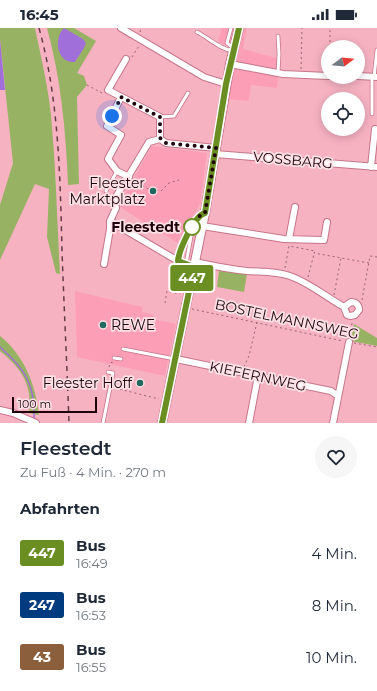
<!DOCTYPE html>
<html lang="de">
<head>
<meta charset="utf-8">
<style>
  body { margin:0; font-family:Montserrat,sans-serif; background:#f6f6f7; color:#1f2937; height:100vh; display:flex; flex-direction:column; font-size:15px; white-space:nowrap }
  * { box-sizing:border-box; margin:0 }
  p { font-size:13px; color:#747a83 }
  .icon { flex:none; width:22px; height:22px; fill:none; stroke:currentColor; stroke-width:2; stroke-linecap:round; stroke-linejoin:round }
  .map { position:relative; height:395px; overflow:hidden }
  .details { display:flex; flex-direction:column; background:#fff; flex:1 }
  .details>* { flex:none }
  .badge { padding:0 8px; border-radius:3px; font-size:14px; line-height:26px }
  .needle { width:26px; rotate:74deg }
  .controls { position:absolute; left:321px; top:12px; display:grid; gap:8px }
  .controls a { display:grid; place-items:center; width:44px; height:44px; border-radius:50%; background:#fff; box-shadow:0 2px 10px #0003; font-size:20px }
  .scale { position:absolute; left:12px; bottom:10px; width:85px; box-sizing:border-box; padding-left:4px; border:2px solid #1e030b; border-top:0; font-size:11px; line-height:14px; white-space:nowrap; color:#1e030b; -webkit-text-stroke:3px #fce1e6; paint-order:stroke }
  .you { position:absolute; width:20px; height:20px; margin:-10px; border:3px solid #fff; border-radius:50%; background:#1a73e8; box-shadow:0 0 0 6px #1a73e833 }
  .map>.badge { position:absolute; translate:-50% -50%; box-shadow:0 0 0 2px #fff }
  h2 { padding:0 20px; font-size:15px; line-height:36px }
  .round { display:grid; place-items:center; flex:none; width:42px; height:42px; border-radius:21px; background:#f6f6f7 }
  .headline { display:flex; align-items:center; justify-content:space-between; height:68px; padding:0 20px }
  h1 { font-size:19px; font-weight:600; line-height:30px }
  ul { padding:0; list-style:none }
  li { display:flex; align-items:center; gap:12px; height:52px; padding:0 20px }
  li div { flex:1 }
  li b { display:block; font-size:15px }
  li em { font-style:normal }
  li .badge { min-width:44px; font-weight:700; text-align:center }
  .status { display:flex; justify-content:space-between; align-items:center; height:28px; padding:0 20px; background:#fff; direction:ltr }
  .status svg { height:11px; fill:currentColor }
  .map>svg:first-child { display:block }
  .built { fill:#fc9fb6 }
  .green { fill:#98b263 }
  .water { fill:#a16fd9 }
  .lines { fill:none; stroke-linecap:round; stroke-linejoin:round }
  .stream { stroke:#a16fd9; stroke-width:1.5 }
  .service-casing { stroke:#c6758a; stroke-width:4.5 }
  .minor-casing { stroke:#c6758a; stroke-width:8 }
  .tertiary-casing { stroke:#c6758a; stroke-width:10 }
  .path { stroke:#966370; stroke-width:1; stroke-dasharray:2 3; stroke-linecap:butt }
  .service { stroke:#fff; stroke-width:3 }
  .minor { stroke:#fff; stroke-width:6 }
  .tertiary { stroke:#fff; stroke-width:8 }
  .rail { stroke:#643c46; stroke-width:1.5; stroke-dasharray:5 5; stroke-linecap:butt }
  .line-casing { stroke:#fff; stroke-width:9 }
  .line { stroke:#6b8e23; stroke-width:6 }
  .walk { stroke:#1e030b; stroke-width:4; stroke-dasharray:0 7.2 }
  .poi-dot { fill:#1f6960; stroke:#fce1e6; stroke-width:1.5 }
  .stop-dot { fill:#fff; stroke:#6b8e23; stroke-width:2 }
  .labels { text-anchor:middle; stroke-width:3.5; stroke-linejoin:round; paint-order:stroke }
  .street-label { font-size:14px; fill:#1e030b; stroke:#fce1e6 }
  .poi-label { font-size:14px; fill:#1e030b; stroke:#fce1e6; text-anchor:end }
  .stop-label { font-size:14px; font-weight:bold; fill:#1e030b; stroke:#fce1e6; text-anchor:end }
</style>
</head>
<body>
<div class="status"><b>16:45</b><svg viewBox="0 0 49 12"><path d="M0 12V9h3v3zM5 12V6h3v6zM10 12V3h3v9zM15 12V0h3v12zM26 1h20v11H26zM47 4h2v5h-2z"/></svg></div>
<div class="map">
<svg width="377" height="395" viewBox="0 0 377 395">
  <rect width="100%" height="100%" fill="#f7b2c2"/>
  <path class="built" d="M222,0h25l-4,21 37,10 -3,29 -26,-3 -2,16 -21,-2 9,-48 -19,-10z
    M152,118l55,7 -7,51 -22,39 -60,-37z
    M75,263l67,16v5l12,3 -1,4 23,5 -11,52 -88,-19z"/>
  <path class="green" d="M0,0h35c6,29 13,58 16,87 5,53 6,106 9,159l-4,-1 -9,-36 2,-48 -14,-5 -35,76v-55l13,-42 -13,-123z
    M47,0h27l22,13 -19,32 7,3 3,9 -10,12 2,87 -11,1c-2,-53 -7,-106 -21,-157z
    M219,243l28,3 -3,18 -27,-5z
    M354,296l23,14v8l-26,-5z
    M0,308c24,19 36,49 39,79l-10,-2c4,-28 -8,-45 -29,-62z"/>
  <path class="water" d="M64,0l19,11 3,4 -2,5 -9,14c-18,2 -22,-24 -11,-34z
    M0,12l5,50h-5z"/>
  <g class="lines">
    <path class="stream" d="M0,319c25,22 35,37 34,71"/>
    <g class="service-casing">
      <path id="service" d="M231,0l-4,15 5,4
        M197,4c12,6 22,17 36,19
        M278,45l1,-19 -1,-18
        M374,49l3,-27
        M372,86v-37
        M160,89l14,-1 14,-23
        M106,163l11,-20
        M178,233c1,-11 16,-43 26,-48
        M186,236l6,-33
        M192,254l18,4
        M123,321l52,10
        M114,330l7,1
        M103,395l10,-50 -5,-1"/>
    </g>
    <g class="minor-casing">
      <path id="minor" d="M121,0l83,49 22,7
        M126,31l-18,31 52,27v22
        M230,36l53,10 45,2
        M358,48l19,1
        M121,69l-14,29 14,9 -13,24 9,12 12,6
        M160,111l6,4 50,5
        M215,126l162,13
        M371,139l4,-38
        M110,193l68,40 16,6
        M202,198l82,13 38,1h2l3,-18
        M289,211l6,-32
        M195,234c18,4 34,7 52,9 15,1 29,0 43,5 20,7 36,21 54,31l7,-5c5,0 8,3 8,8l-4,5 -5,1 -3,-1 -3,-8
        M104,236l6,-35v-8l6,-13 -2,-8 35,-58 11,-3
        M176,331l155,32 7,5
        M0,382l13,3 23,10
        M249,395l9,-47
        M333,395l16,-81"/>
    </g>
    <g class="tertiary-casing">
      <path id="tertiary" d="M162,395l43,-210 25,-149 9,-36"/>
    </g>
    <path class="path" d="M140,4l1,-4
      M330,19v-17
      M132,29l7,-11
      M301,41l1,-41
      M87,57l15,8
      M134,152l14,9 13,2 8,-8 10,-3
      M180,240l6,5
      M285,240l4,-22 26,5 -1,2 55,10
      M308,249l6,-23
      M334,267l7,-37
      M362,272l8,-44 7,1
      M165,275l2,-12 13,3
      M192,281l151,32
      M350,307l2,-12
      M354,315l23,4
      M109,339l1,-4 3,-1
      M244,339l5,-11 8,-34
      M115,360l44,11"/>
    <use href="#service" class="service"/>
    <use href="#minor" class="minor"/>
    <use href="#tertiary" class="tertiary"/>
    <path class="rail" d="M39,0c20,72 21,148 23,222 2,58 5,115 7,173"/>
  </g>
  <g class="lines">
    <g class="line-casing">
      <path id="line" d="M162,395l32,-156 -16,-6c1,-11 16,-45 27,-48l21,-129 13,-56"/>
    </g>
    <use href="#line" class="line"/>
    <path class="walk" d="M112,88l9,-19 39,20v21l6,5 50,5 -11,65 -7,4 -6,10"/>
  </g>
  <g class="poi-dot">
    <circle cx="153" cy="163" r="4"/>
    <circle cx="103" cy="297" r="4"/>
    <circle cx="140" cy="355" r="4"/>
  </g>
  <circle class="stop-dot" cx="192" cy="199" r="8"/>
  <g class="labels">
    <g class="street-label">
      <text transform="translate(293 132) rotate(5)" y="5">VOSSBARG</text>
      <text transform="translate(287 291) rotate(12)" y="5">BOSTELMANNSWEG</text>
      <text transform="translate(258 348) rotate(12)" y="5">KIEFERNWEG</text>
    </g>
    <g class="poi-label">
      <text x="145" y="160">Fleester<tspan x="145" dy="16">Marktplatz</tspan></text>
      <text x="111" y="302" text-anchor="start">REWE</text>
      <text x="132" y="360">Fleester Hoff</text>
    </g>
    <g class="stop-label">
      <text x="180" y="204">Fleestedt</text>
    </g>
  </g>
</svg>
<div class="controls">
<a><svg class="needle" viewBox="-14 -14 28 28"><path d="M0-13l5 13h-10z" fill="#e53935"/><path d="M0 13l5-13h-10z" fill="#747a83"/></svg></a>
<a><svg class="icon" aria-label="locate" viewBox="0 0 24 24"><circle cx="12" cy="12" r="6"/><path d="M12 2v4M12 18v4M2 12h4M18 12h4"/></svg></a>
</div>
<div class="scale">100 m</div>
<div class="you" style="left:112px;top:88px"></div>
<b class="badge" style="left:192px;top:250px;background:#6b8e23;color:#fff">447</b>
</div>
<section class="details">
<div class="headline"><div><h1>Fleestedt</h1><p>Zu Fuß · 4 Min. · 270 m</p></div><a class="round"><svg class="icon" aria-label="heart" viewBox="0 0 24 24"><path d="M12 20l-8-8c-3-5 5-10 8-4 3-6 11-1 8 4z"/></svg></a></div>
<h2>Abfahrten</h2>
<ul>
<li><span class="badge" style="background:#6b8e23;color:#fff">447</span><div><b>Bus</b><p>16:49</p></div><em>4 Min.</em></li>
<li><span class="badge" style="background:#003b80;color:#fff">247</span><div><b>Bus</b><p>16:53</p></div><em>8 Min.</em></li>
<li><span class="badge" style="background:#8b5e3c;color:#fff">43</span><div><b>Bus</b><p>16:55</p></div><em>10 Min.</em></li>
</ul>
</section>
</body>
</html>
